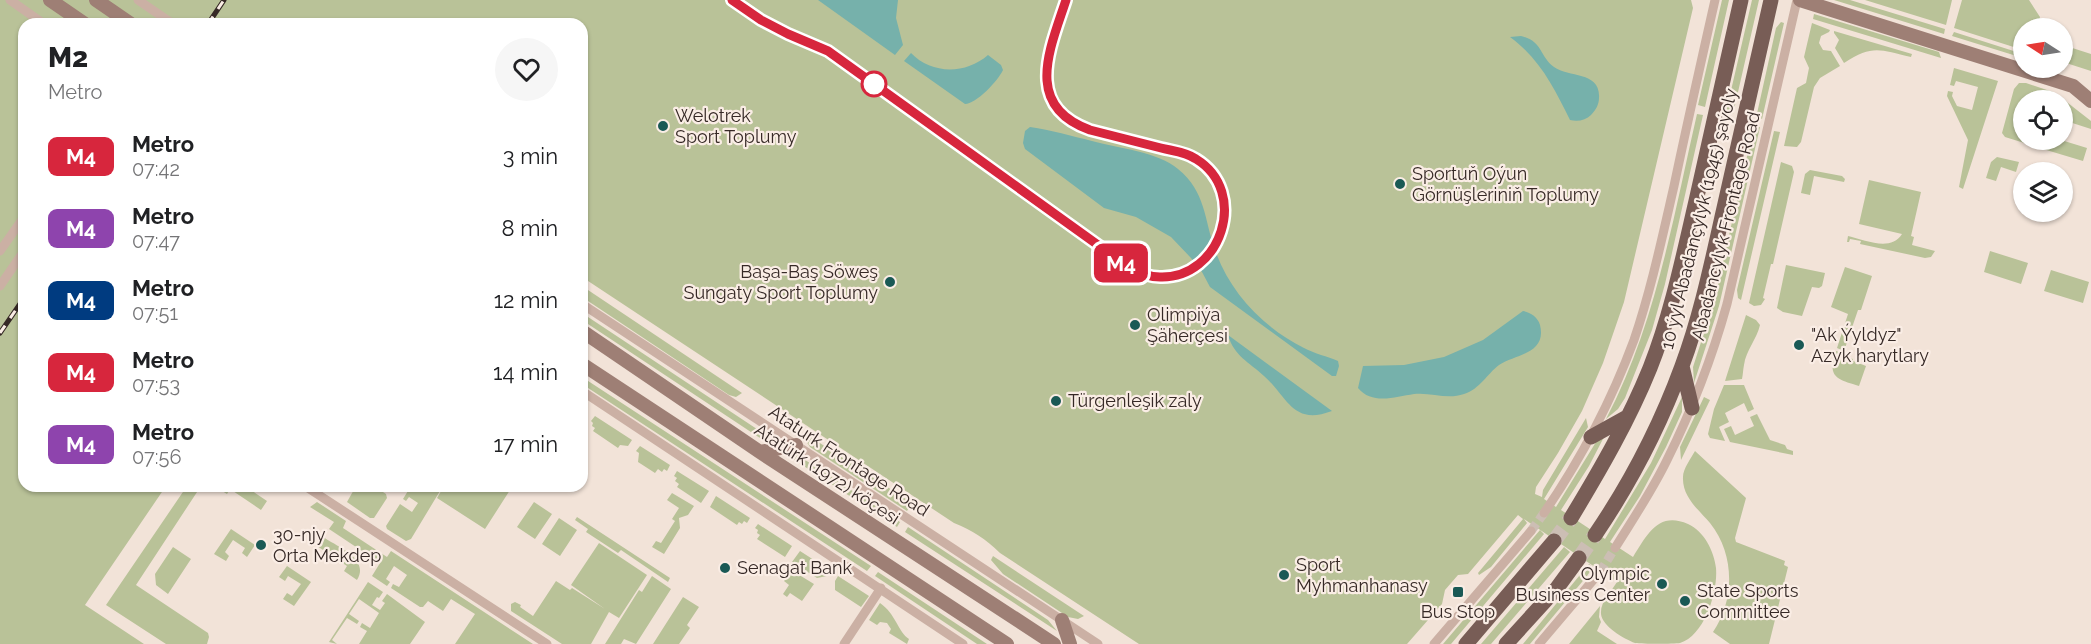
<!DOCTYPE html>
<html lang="en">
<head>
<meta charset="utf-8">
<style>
  body { margin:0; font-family:Raleway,sans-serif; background:#f6f6f6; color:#202124; height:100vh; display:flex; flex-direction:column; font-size:22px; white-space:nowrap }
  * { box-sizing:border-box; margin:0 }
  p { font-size:20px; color:#757577 }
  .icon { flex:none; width:33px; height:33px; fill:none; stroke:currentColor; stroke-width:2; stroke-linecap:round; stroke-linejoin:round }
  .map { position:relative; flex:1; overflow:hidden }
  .side { position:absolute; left:18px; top:18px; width:570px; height:474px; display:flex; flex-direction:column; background:#fff; border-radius:18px; box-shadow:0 2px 4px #0004 }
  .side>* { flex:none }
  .badge { padding:0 12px; border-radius:9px; font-size:21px; line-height:39px }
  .needle { width:39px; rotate:282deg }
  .tools { position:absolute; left:2013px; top:18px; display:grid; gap:12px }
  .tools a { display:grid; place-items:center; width:60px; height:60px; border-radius:50%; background:#fff; box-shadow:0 2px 4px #0004; font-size:30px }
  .map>.badge { position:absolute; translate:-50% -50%; box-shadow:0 0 0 3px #fff }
  .round { display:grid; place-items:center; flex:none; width:63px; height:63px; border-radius:32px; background:#f6f6f6 }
  .overview { display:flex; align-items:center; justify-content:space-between; height:102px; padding:0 30px }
  h1 { font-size:28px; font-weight:800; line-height:45px }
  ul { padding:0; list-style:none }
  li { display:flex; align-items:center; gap:18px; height:72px; padding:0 30px }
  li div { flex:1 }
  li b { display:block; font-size:22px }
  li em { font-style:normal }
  li .badge { min-width:66px; font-weight:700; text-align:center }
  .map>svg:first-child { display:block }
  .green { fill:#b9c298 }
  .water { fill:#76b1ab }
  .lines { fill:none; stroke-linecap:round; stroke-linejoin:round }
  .street-tunnel { stroke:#ccbeb4; stroke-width:9; stroke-dasharray:9 4.5; stroke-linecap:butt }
  .primary-tunnel { stroke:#ccbeb4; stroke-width:15; stroke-dasharray:15 8; stroke-linecap:butt }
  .street { stroke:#cbb0a4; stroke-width:9 }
  .secondary { stroke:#9e7f75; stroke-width:14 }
  .primary { stroke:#785d56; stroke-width:15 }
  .rail-casing { stroke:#362926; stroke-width:5 }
  .rail { stroke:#faede5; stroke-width:3; stroke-dasharray:9; stroke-linecap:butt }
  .line-casing { stroke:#fff; stroke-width:14 }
  .line { stroke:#d7263d; stroke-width:9 }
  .stop-dot { fill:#fff; stroke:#d7263d; stroke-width:3 }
  .poi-dot { fill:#1a5955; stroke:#faede5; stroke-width:2 }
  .labels { text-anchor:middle; stroke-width:4.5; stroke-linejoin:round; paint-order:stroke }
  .poi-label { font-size:18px; fill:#362926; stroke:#faede5; text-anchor:start }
  .street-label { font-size:18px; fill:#362926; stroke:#faede5 }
</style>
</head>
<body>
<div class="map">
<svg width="2091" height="644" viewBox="0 0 2091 644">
  <rect width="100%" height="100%" fill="#f2e3d8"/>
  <path class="green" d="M0,0h1691l2,8 -69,294 -21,61 -21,48 -24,42 -22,34 -1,7 7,3 1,-7 43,-72 2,9 -44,72 12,8 40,-65 8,-5 -15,29 -28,44 44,29 46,-76 31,-66v15l-16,35 -26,49 -30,46 23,15c14,-22 25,-46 55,-33 16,7 26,27 28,44 2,23 -11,67 -36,75 -7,1 -37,1 -45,0 -11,-4 -33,-17 -34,-29 -1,-12 10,-22 16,-32l-93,-63 3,4 -36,44 -12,8 -1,-2 45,-54 -5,-4 -50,59 -10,1 -13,15 -3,14 -35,40h-268l-139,-91c-14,-14 -28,-23 -46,-30l-372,-246v-253h-558v462h142l-81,119 59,39h-144z
    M1722,0h7l-24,107 -7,-2z
    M1752,0h7l-26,114 -7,-2z
    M1834,0h16l95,29 -1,5z
    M1865,0h87l-6,25z
    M1962,0h67l11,17 -3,11h-13l-1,22 -69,-22z
    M1814,14l125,38 2,6 -128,-39z
    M1781,22l3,1 -22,96 -6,-1 20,-90z
    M1812,23l18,7 -1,2 -8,4 -2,7 4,7 8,1 9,15 -20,12 -6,9 -13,55 -4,5 -13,-1 13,-58 9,-5 3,-15 -5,-11z
    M1834,31l78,23 -1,3c-31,-7 -38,-13 -67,6l-9,-15 4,-8 -5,-7z
    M1954,32l69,22v4l-71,-22z
    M2063,45l28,9v17l-28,-9z
    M1954,68l44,13 -35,108 -4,-2 9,-47 -21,-44 1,-5 5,1 -1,4 5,10 15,4 6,-23 -22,-6 -2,5 -4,-1z
    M2019,83h7l27,9 -2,8h-27v40h15l-2,7 -32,-10 -3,-4 12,-44z
    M2059,96l32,25v8l-28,-9 -1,-20h-4z
    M1697,114l6,1 -38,169 -13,46 -27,68 -7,11 -12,10c50,-95 67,-201 91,-305z
    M1754,126l6,1 -41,179 -25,77 -1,-16 20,-62z
    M1774,131l6,1 -39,168 -3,-2 -1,-8z
    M2046,140h15l26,8 -4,13 -40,-12z
    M1997,157l22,5 -3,10 -15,-5 -5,14 -10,-3 5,-16z
    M1781,162l11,4 2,6 -21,92h-2l-8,34 2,1 -4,6 -7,1 -5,-3z
    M1810,170l32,6 3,3 -1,3 -30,-6 -4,19 -9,-2 4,-19z
    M1869,180l52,12 -10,44 3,1 -2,8 23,6 -4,6 -6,1 -65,-14 1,-3 -11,-2 -1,3h-2l1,-6c17,4 43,16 54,-2l-43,-10z
    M1990,251l38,12 -7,21 -37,-12z
    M1786,265l39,8 -3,13 -3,2 -7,-1 -10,29 -19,-4 -6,-4z
    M1845,267l27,9 -11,34h-3l-14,41 -7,-3 11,-34 -17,-7z
    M2051,270l38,12 -6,21 -39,-12z
    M582,286l160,107 -6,4 -7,-2 -147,-98z
    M582,313l184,122 2,3 -5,2 -163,-108 -18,-12z
    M1746,315l10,5 4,5c-3,14 -14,25 -16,40 -1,5 -1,9 -2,14l-17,2z
    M1836,351l11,4 -1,2 7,2v2l13,5 -7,20c-23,-7 -32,-9 -23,-35z
    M582,377l289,189 -4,5 -285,-187z
    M1724,385h20l10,24 -6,3 -4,-9 -19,10 4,9 -10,5 6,14 -15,-3 -2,-4 6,-25z
    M1704,397l6,3 -29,60 -1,-13z
    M1757,414l13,26 15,5 2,4 6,2v4l-63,-13 -6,-13 7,-3 4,9 19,-9 -4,-9z
    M595,416l37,24 -4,6 -8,-1 -2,3 -25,-17 2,-3 -3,-2 1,-3 -2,-2z
    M806,434l106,69 -5,8 -97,-64 -4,-6z
    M640,446l30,19 -3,6 -3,-2 -2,3 -4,-3 -3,4 -17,-11 1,-9 -3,-2z
    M1695,451l51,47 -11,40 1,4 49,19 -1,4 4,2 -19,77h-39l-17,-12c22,-32 22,-78 -3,-109 -11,-13 -28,-26 -27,-46 0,-8 8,-19 12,-26z
    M796,454l104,68 -3,5 -104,-68v-3z
    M677,471l32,20 -8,12 -24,-16 2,-3 -4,-3 2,-3 -3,-2z
    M187,486h14l-65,99 72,48 1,4 -2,7h-41l-60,-39z
    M214,486h31l22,15 -6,9 -31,-21 -3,5z
    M356,486h22l-1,2 9,6 1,4 -13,20h-4l-23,-16z
    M411,486h32l-32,53 -5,2 -19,-12 -1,-3 14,-22 12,8 6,-9 -9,-6 -3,4 -3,-2z
    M444,486h67l1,1 -27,42 -48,-31z
    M672,493l22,13 -6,9 -9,3 1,10 -16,26 -12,-7 4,-6 5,2 14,-22 -3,-2 7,-11 -12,-8z
    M716,496l34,22 -3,5 -3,-2 -2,3 -3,-2 -2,3 -27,-18z
    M317,502l29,19 -3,7 44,29 4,-6 142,93h-78l20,-30 -24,-15 -8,12 -15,-10 -5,6h-3l-29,-19 2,-4 6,3 8,-12 -13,-9 -8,13 4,3 -3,4 -15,-10 8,-13 -51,-34 5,-7 -24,-15z
    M534,502l18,12 -17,25 -18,-12z
    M577,517l93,61 -2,4 -47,-32 -3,3 -32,-21 2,-3 -13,-9z
    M559,518l18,12 -17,26 -18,-12z
    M758,524l34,22 -7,11 -28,-18 3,-4 -3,-2 1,-3 -3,-2z
    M908,527l140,93 9,11 -152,-99z
    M231,529l24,16 -8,12 -5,-4 3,-5 -12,-8 -8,12 4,4 -3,5 -12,-7z
    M1540,530l4,4 -93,110h-8z
    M323,537c15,10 47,22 34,43l-13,-9 3,-5 -30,-20z
    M599,543l48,32 -28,43 -10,-6 -18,32h-29l-51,-33v-7l4,-2 6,3 -1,2 13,9 23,-35 14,9 2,-2 33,21 -34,-24z
    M173,547l18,12 -23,35 -12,-9 -1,-11z
    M1564,547l6,5 -79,92h-10z
    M800,551l31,20 -4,5 -10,2 -25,-16z
    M993,556l91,60 -6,3 -10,-2 -65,-43 -12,-14z
    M1589,564l4,3 -6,9 -57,68h-7z
    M287,566l24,16 -17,24 -11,-7 4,-6 5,3 9,-12 -13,-8 -3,5 -6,-4z
    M791,570l23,14 -12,17 -12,-8 -3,4 -4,-3 6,-9 -5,-4z
    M878,572l109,72h-10l-102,-68z
    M652,576l19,13 -35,55 -12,-5 -3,5h-16l34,-54 3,2z
    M838,576l31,20 -8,11 -26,-17v-9z
    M368,582l15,10 -4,6 -2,-1 -5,8 8,5 5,-7 -3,-2 5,-7 38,28 -15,22h-51l8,-13 -7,-4 2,-4 8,5 9,-15 -20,-14 -10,15 10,7 -2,3 -10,-6 -15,22 5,4 -8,-2z
    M683,597l16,10 -12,18 3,3 -11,16h-26z
    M880,603c16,11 18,29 29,36l-2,5 -18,-11 2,-4 -4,-6 -7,-1 -3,3 -8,-5z
    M1600,606l-1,11 2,5 -4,9 20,13h-48z"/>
  <path class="water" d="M818,0h80l-2,18 7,27 -8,10z
    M1521,36c22,5 18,20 33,31 15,11 47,4 45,31 0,6 -3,12 -8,17 -5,5 -13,7 -21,5 -16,-32 -30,-61 -60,-83z
    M911,53c20,21 54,22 77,2l13,10 2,5c-5,11 -27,34 -38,34l-61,-43z
    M1030,127c21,3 42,9 62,14 25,7 67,11 86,28 28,23 26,50 37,81 15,43 49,78 89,98 11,6 23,8 34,13l1,5 -3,10h-4l-122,-89 -8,-15 -11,-14 -20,-21 -35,-20 -32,-9 -79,-59 -2,-6 2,-12z
    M1523,311c7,1 15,6 17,14 7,29 -24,29 -41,40 -12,9 -19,24 -35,29 -17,6 -33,-2 -50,0 -19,3 -42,11 -56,-6l5,-22 41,-1 40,-8 39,-17z
    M1228,335l104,76c-40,15 -44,-14 -68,-35 -15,-14 -30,-20 -36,-41z"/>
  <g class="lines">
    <path class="street-tunnel" d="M1531,531l13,-18
      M1600,572l15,-24"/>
    <path class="primary-tunnel" d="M1554,541l17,-23
      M1579,558l16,-23"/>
    <path class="street" d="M10,0l34,24
      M138,0l35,24
      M0,251l24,-34
      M0,286l24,-35
      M582,304l516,340
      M582,391l381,253
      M305,486l242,158
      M1544,513c37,-54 67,-111 90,-173 17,-50 28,-102 40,-154 13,-62 27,-124 41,-186
      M1615,548c18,-29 37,-57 52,-88 25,-50 45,-102 60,-156l70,-304
      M844,644l37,-56
      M1434,644l97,-113
      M1539,644l61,-72"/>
    <path class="secondary" d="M50,0l35,24
      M96,0l35,24
      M1800,0l273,86 18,15
      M582,331l178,121 294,192
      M582,364l425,280
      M760,452l36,-7
      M1062,620l8,24"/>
    <path class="primary" d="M1682,366l10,42
      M1591,437l36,-20
      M1571,518c29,-48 58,-98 79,-150 21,-53 33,-111 46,-167 15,-67 30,-134 45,-201
      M1595,535c36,-53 65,-109 87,-169 19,-51 30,-105 42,-158 16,-69 31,-139 47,-208
      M1466,644l88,-103
      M1506,644l51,-56 22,-30"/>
    <g class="rail-casing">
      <path id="rail" d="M732,0l29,20 27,14 40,17 302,217c8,4 16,8 25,9 58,8 94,-76 49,-112 -37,-31 -121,-17 -149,-60 -21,-32 0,-73 11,-105
        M208,24l16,-24
        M0,333l24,-35"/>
    </g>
    <use href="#rail" class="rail"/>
  </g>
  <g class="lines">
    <g class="line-casing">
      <path id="line" d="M732,0l29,20 27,14 40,17 302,217c9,5 19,9 30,9 61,2 90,-85 36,-118 -10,-7 -23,-8 -35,-11 -24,-6 -47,-12 -71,-18 -67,-24 -40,-81 -24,-130"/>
    </g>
    <use href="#line" class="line"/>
  </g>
  <circle class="stop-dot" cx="874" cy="84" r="12"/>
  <g class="poi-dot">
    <circle cx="663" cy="126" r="6"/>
    <circle cx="1400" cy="184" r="6"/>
    <circle cx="890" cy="282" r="6"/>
    <circle cx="1135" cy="325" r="6"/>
    <circle cx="1799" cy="345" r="6"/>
    <circle cx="1056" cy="401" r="6"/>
    <circle cx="261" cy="545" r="6"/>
    <circle cx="725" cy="568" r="6"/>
    <circle cx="1284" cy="575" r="6"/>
    <circle cx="1662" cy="584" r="6"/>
    <rect x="1452" y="586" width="12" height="12" rx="3"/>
    <circle cx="1685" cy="601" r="6"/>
  </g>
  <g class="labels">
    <g class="poi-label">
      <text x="675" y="122">Welotrek<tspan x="675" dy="21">Sport Toplumy</tspan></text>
      <text x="1412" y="180">Sportuň Oýun<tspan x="1412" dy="21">Görnüşleriniň Toplumy</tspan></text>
      <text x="878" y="278" text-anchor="end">Başa-Baş Söweş<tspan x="878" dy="21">Sungaty Sport Toplumy</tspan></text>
      <text x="1147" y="321">Olimpiýa<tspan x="1147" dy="21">Şäherçesi</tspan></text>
      <text x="1811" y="341">"Ak Ýyldyz"<tspan x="1811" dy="21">Azyk harytlary</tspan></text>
      <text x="1068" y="407">Türgenleşik zaly</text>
      <text x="273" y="541">30-njy<tspan x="273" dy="21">Orta Mekdep</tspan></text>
      <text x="1296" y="571">Sport<tspan x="1296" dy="21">Myhmanhanasy</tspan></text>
      <text x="737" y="574">Senagat Bank</text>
      <text x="1650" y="580" text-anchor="end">Olympic<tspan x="1650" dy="21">Business Center</tspan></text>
      <text x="1697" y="597">State Sports<tspan x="1697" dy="21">Committee</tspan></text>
      <text x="1458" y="618" text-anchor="middle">Bus Stop</text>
    </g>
    <g class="street-label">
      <text transform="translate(1699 219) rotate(-76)" y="6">10 ýyl Abadançylyk (1945) şaýoly</text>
      <text transform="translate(1726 226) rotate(-76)" y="6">Abadancylyk Frontage Road</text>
      <text transform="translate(849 461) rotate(33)" y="6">Ataturk Frontage Road</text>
      <text transform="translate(827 474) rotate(33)" y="6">Atatürk (1972) köçesi</text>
    </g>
  </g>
</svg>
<div class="tools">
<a><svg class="needle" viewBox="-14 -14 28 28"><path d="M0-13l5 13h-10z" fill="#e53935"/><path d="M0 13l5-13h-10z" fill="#757577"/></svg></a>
<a><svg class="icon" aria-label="locate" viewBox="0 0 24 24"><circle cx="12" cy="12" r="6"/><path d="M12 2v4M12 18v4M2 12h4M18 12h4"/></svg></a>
<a><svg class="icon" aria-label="layers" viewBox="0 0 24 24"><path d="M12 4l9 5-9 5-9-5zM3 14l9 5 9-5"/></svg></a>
</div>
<b class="badge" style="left:1121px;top:263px;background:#d7263d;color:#fff">M4</b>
<section class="side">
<div class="overview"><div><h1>M2</h1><p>Metro</p></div><a class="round"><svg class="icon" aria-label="heart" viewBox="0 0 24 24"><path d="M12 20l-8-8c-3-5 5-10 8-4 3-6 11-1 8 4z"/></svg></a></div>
<ul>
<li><span class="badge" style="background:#d7263d;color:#fff">M4</span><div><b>Metro</b><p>07:42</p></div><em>3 min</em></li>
<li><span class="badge" style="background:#8e44ad;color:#fff">M4</span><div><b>Metro</b><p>07:47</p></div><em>8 min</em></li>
<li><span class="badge" style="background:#003b80;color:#fff">M4</span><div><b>Metro</b><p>07:51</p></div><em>12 min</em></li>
<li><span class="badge" style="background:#d7263d;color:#fff">M4</span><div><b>Metro</b><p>07:53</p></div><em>14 min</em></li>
<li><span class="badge" style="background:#8e44ad;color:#fff">M4</span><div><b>Metro</b><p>07:56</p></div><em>17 min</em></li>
</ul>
</section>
</div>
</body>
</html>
